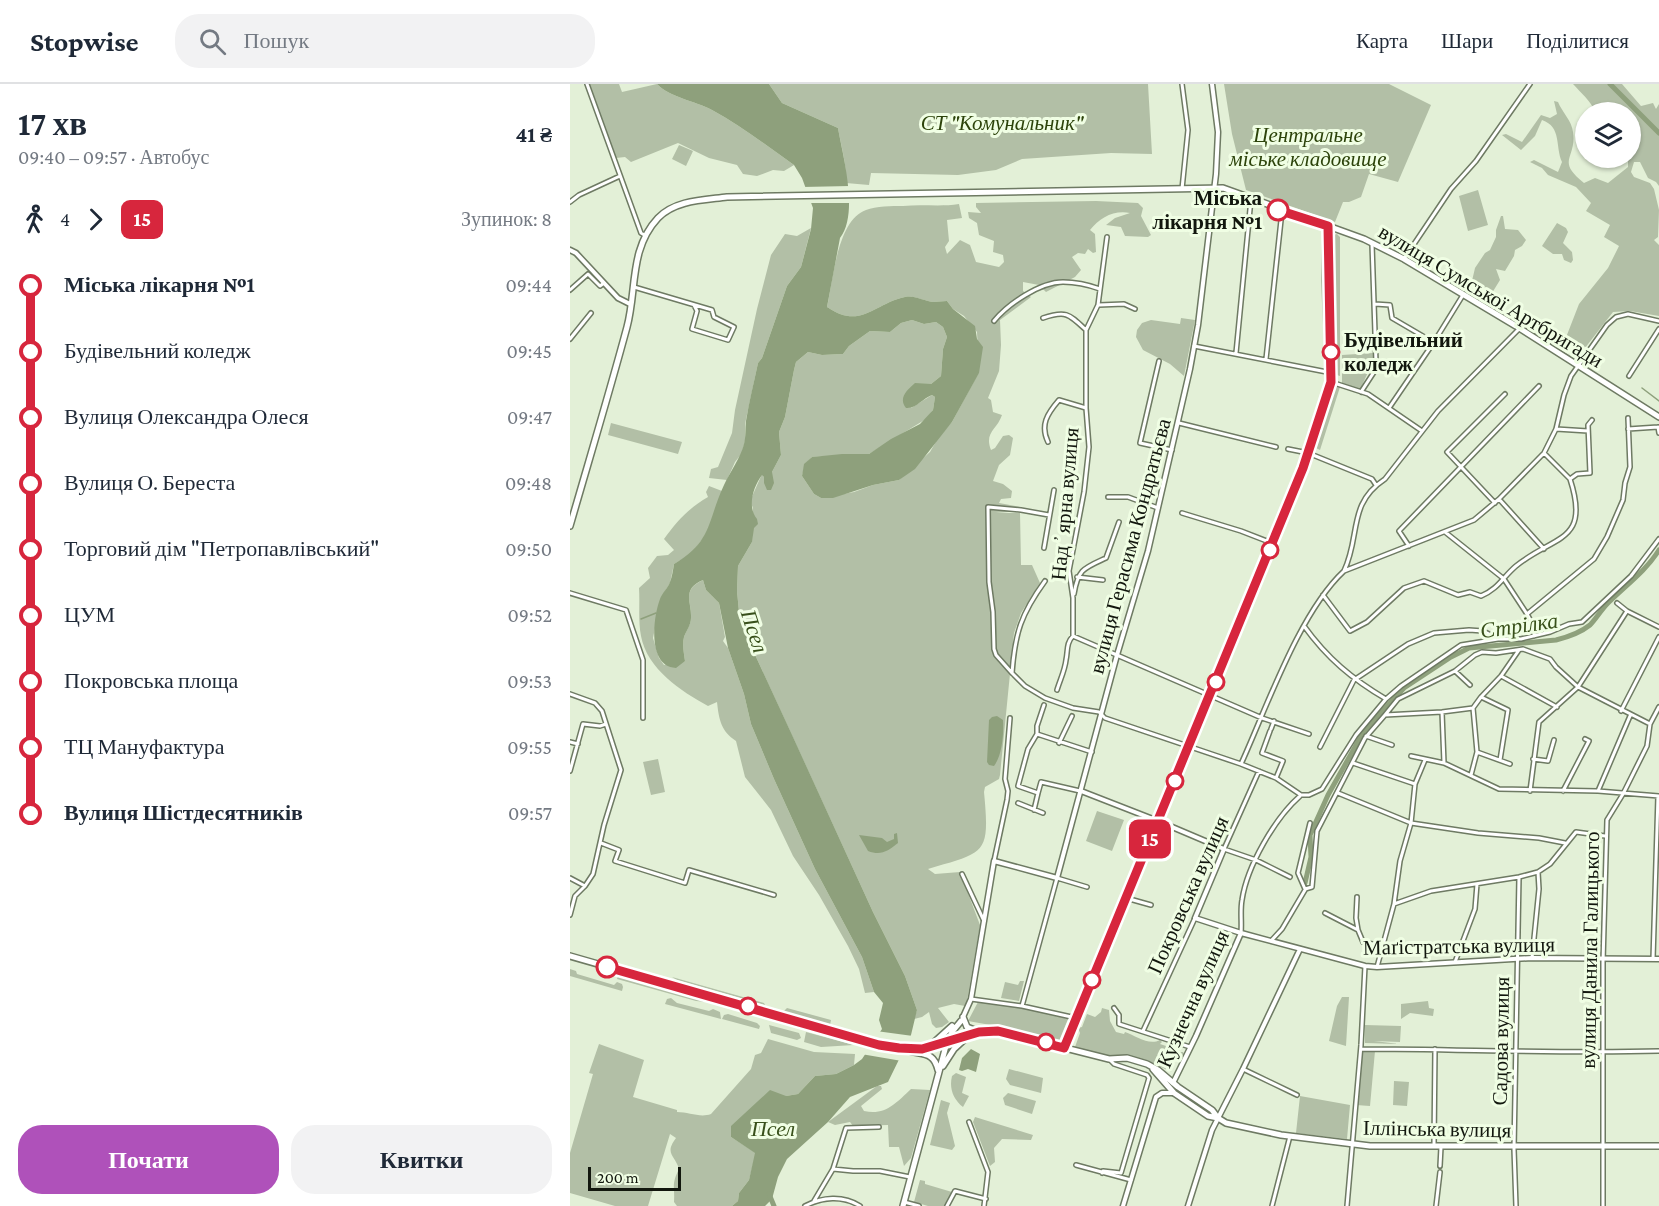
<!DOCTYPE html>
<html lang="uk">
<head>
<meta charset="utf-8">
<style>
  body { margin:0; font-family:"Crimson Pro",serif; background:#f2f2f3; color:#1f2937; height:100vh; display:flex; flex-direction:column; font-size:22px; white-space:nowrap }
  * { box-sizing:border-box; margin:0 }
  p { font-size:20px; color:#747a83 }
  .icon { flex:none; width:33px; height:33px; fill:none; stroke:currentColor; stroke-width:2; stroke-linecap:round; stroke-linejoin:round }
  .map { position:relative; flex:1; overflow:hidden }
  .panel { display:flex; flex-direction:column; background:#fff; width:570px }
  .panel>* { flex:none }
  .badge { padding:0 12px; border-radius:9px; font-size:21px; line-height:39px }
  .fabs { position:absolute; left:1005px; top:18px; display:grid; gap:12px }
  .fabs a { display:grid; place-items:center; width:66px; height:66px; border-radius:50%; background:#fff; box-shadow:0 2px 4px #0004; font-size:30px }
  .scale { position:absolute; left:18px; bottom:15px; width:93px; box-sizing:border-box; padding-left:6px; border:3px solid #12170e; border-top:0; font-size:16px; line-height:21px; white-space:nowrap; color:#12170e; -webkit-text-stroke:4px #f0fee4; paint-order:stroke }
  .map>.badge { position:absolute; translate:-50% -50%; box-shadow:0 0 0 3px #fff }
  .legs { display:flex; align-items:center; gap:9px; height:66px; padding:0 18px; font-size:20px }
  .legs p { margin-inline-start:auto }
  .headline { display:flex; align-items:center; justify-content:space-between; height:102px; padding:0 18px }
  h1 { font-size:33px; font-weight:700; line-height:45px }
  .cta { display:flex; gap:12px; margin-top:auto; padding:12px 18px }
  .cta a { flex:1; height:69px; border-radius:24px; background:#af51ba; color:#fff; font-size:24px; font-weight:700; line-height:69px; text-align:center }
  .cta a+a { background:#f2f2f3; color:#1f2937 }
  ul { padding:0 18px; list-style:none }
  li { display:flex; align-items:center; gap:21px; height:66px; font-size:22px }
  li i { display:grid; place-items:center; width:9px; height:100%; margin:0 8px; background:currentColor }
  li i::after { content:''; width:15px; height:15px; margin:-8px; border:4px solid; border-radius:50%; background:#fff }
  li p { margin-inline-start:auto }
  li:first-child i { background:linear-gradient(#0000 50%,currentColor 0) }
  li:last-child i { background:linear-gradient(currentColor 50%,#0000 0) }
  header { display:flex; align-items:center; gap:36px; box-sizing:border-box; height:84px; padding:0 30px; background:#fff; border-bottom:2px solid #e0e1e3 }
  header strong { font-size:28px }
  nav { display:flex; gap:33px; margin-inline-start:auto; font-size:21px }
  .search { width:420px; height:54px; background:#f2f2f3; display:flex; align-items:center; gap:15px; box-sizing:border-box; padding:0 21px; border-radius:24px; color:#747a83; font-size:22px }
  main { display:flex; flex:1; min-height:0 }
  .map>svg:first-child { display:block }
  .green { fill:#b2bfa6 }
  .water { fill:#8ea07c }
  .pier { fill:#e3f0d7 }
  .lines { fill:none; stroke-linecap:round; stroke-linejoin:round }
  .stream { stroke:#8ea07c; stroke-width:1.5 }
  .river { stroke:#8ea07c; stroke-width:5 }
  .street-casing { stroke:#6e7a63; stroke-width:6 }
  .secondary-casing { stroke:#6e7a63; stroke-width:7 }
  .primary-casing { stroke:#6e7a63; stroke-width:8 }
  .street { stroke:#fff; stroke-width:3 }
  .secondary { stroke:#fff; stroke-width:4 }
  .primary { stroke:#fff; stroke-width:5 }
  .line-1-casing { stroke:#fff; stroke-width:14 }
  .line-1 { stroke:#d7263d; stroke-width:9 }
  .stop-1-dot { fill:#fff; stroke:#d7263d; stroke-width:3 }
  .labels { text-anchor:middle; stroke-width:6; stroke-linejoin:round; paint-order:stroke }
  .park-label { font-size:21px; font-style:italic; fill:#2c430a; stroke:#f0fee4 }
  .stop-label { font-size:21px; font-weight:bold; fill:#12170e; stroke:#f0fee4; text-anchor:end }
  .street-label { font-size:21px; fill:#12170e; stroke:#f0fee4 }
  .water-label { font-size:22px; font-style:italic; fill:#38501a; stroke:#f0fee4 }
</style>
</head>
<body>
<header>
<strong>Stopwise</strong>
<div class="search"><svg class="icon" aria-label="search" viewBox="0 0 24 24"><circle cx="10" cy="10" r="6"/><path d="M15 15l6 6"/></svg>Пошук</div>
<nav><a>Карта</a><a>Шари</a><a>Поділитися</a></nav>
</header>
<main>
<section class="panel">
<div class="headline"><div><h1>17 хв</h1><p>09:40 – 09:57 · Автобус</p></div><b>41 ₴</b></div>
<div class="legs"><svg class="icon" aria-label="walk" viewBox="0 0 24 24"><circle cx="13" cy="4" r="2"/><path d="M13 8l-2 6 4 7M11 14l-3 7M7 12l3-4h3l4 4"/></svg>4<svg class="icon" aria-label="forward" viewBox="0 0 24 24"><path d="M9 5l7 7-7 7"/></svg><b class="badge" style="background:#d7263d;color:#fff">15</b><p>Зупинок: 8</p></div>
<ul>
<li><i style="color:#d7263d"></i><b>Міська лікарня №1</b><p>09:44</p></li>
<li><i style="color:#d7263d"></i><span>Будівельний коледж</span><p>09:45</p></li>
<li><i style="color:#d7263d"></i><span>Вулиця Олександра Олеся</span><p>09:47</p></li>
<li><i style="color:#d7263d"></i><span>Вулиця О. Береста</span><p>09:48</p></li>
<li><i style="color:#d7263d"></i><span>Торговий дім &quot;Петропавлівський&quot;</span><p>09:50</p></li>
<li><i style="color:#d7263d"></i><span>ЦУМ</span><p>09:52</p></li>
<li><i style="color:#d7263d"></i><span>Покровська площа</span><p>09:53</p></li>
<li><i style="color:#d7263d"></i><span>ТЦ Мануфактура</span><p>09:55</p></li>
<li><i style="color:#d7263d"></i><b>Вулиця Шістдесятників</b><p>09:57</p></li>
</ul>
<div class="cta"><a>Почати</a><a>Квитки</a></div>
</section>
<div class="map">
<svg width="1089" height="1122" viewBox="0 0 1089 1122">
  <rect width="100%" height="100%" fill="#e3f0d7"/>
  <path class="green" d="M18,0h31l3,8 35,-8c12,13 38,17 55,26 28,15 55,36 82,55l-10,6 -11,-1 -16,6 -14,-2 -6,-9 -28,-7 -31,-15 -47,19 -6,-5 -9,1z
    M199,0h379l4,70 -41,-1 -89,6 -26,11 -38,5 -87,-2 -2,12 -23,-2c1,-18 -5,-37 -8,-55l-56,-25z
    M654,0h165l42,21 -33,77 -29,-8 -8,23 -12,5h-6l-8,20 -89,-32 -14,-56z
    M1003,0h49l19,22 12,-3 3,6 3,-5v82l-3,-4 -8,-4 -8,-16h-6l-3,10 3,5 16,6 4,6 5,21 -1,27 -4,3 5,5v71l-29,-5 -17,1 -28,36 -20,-8 14,-36 29,-36 11,-22 -15,-9 6,-12 -24,-14 5,-8 -15,-16 -28,-12 -6,-7 -12,-6 4,-2 24,12 4,-10c-7,-16 0,-35 -20,-42l-7,16 -14,14 -19,-15 4,-1 16,8 19,-27 9,3 7,-4 -3,-13 4,1c4,10 14,19 15,30 4,27 -18,28 11,51l11,-5 13,5 20,-16v-9h2v-46h-35c-4,-11 -14,-19 -22,-28z
    M109,61l14,6 -7,15 -14,-7z
    M908,106l10,35 -20,6 -9,-35z
    M526,117l42,2 5,5 -2,8 10,19 -3,2 -23,-1 -4,-9 -15,-2 9,-7 15,-5c-17,-3 -30,5 -40,17l5,4 1,18 -3,1 -5,-4 -3,5 -7,-1 -6,4 9,13 -6,7 -29,15 -7,-7 -16,-3v9l8,6 -31,23 1,25 -2,26 -11,27 3,2 2,12 9,3c-5,15 -18,17 -11,35l4,-2 8,-12 6,-1 4,3 -3,17 -11,10 -6,16 10,3 9,7 -1,7 -10,1 -2,4 21,4v4l-24,2h24l1,52h11l8,18 -19,30 -7,20 -14,142 -1,4 -14,8 -1,5c6,63 2,60 -56,77l7,5 25,-2 20,53 -13,76 -2,5 -11,-2 -16,4 11,14 -7,5 -6,1 -4,-4 -3,-12 -7,5 -8,2 3,-9 -12,-34 -32,-64 -122,-266 -12,-34 -2,-21 1,-25 14,-24 1,-34 -3,-7 12,-27 2,3 8,-5 9,-17 -2,-23 6,-15 9,-47 2,-8 12,-10 14,3 21,-1 6,-8 21,-15 20,1 11,-9 11,-3 12,4 12,-2 7,5 4,10 -4,12 -2,27 -10,8h-4l-16,24 21,-13 3,2 -2,13 -7,9 -57,35 -57,3 -7,7 -3,12 12,18 7,4 33,-6 19,-7 26,-5 31,-28 8,-14 14,-16 27,-50 -2,-40 -13,-16 -11,-7 -6,-8c-5,0 -10,1 -14,1 -9,-1 -20,-7 -28,-5 -32,7 -44,33 -78,10 6,-26 10,-87 39,-97 10,-4 26,-4 37,-4 19,-2 38,1 56,-2l3,14 -15,2 2,21 -4,6 2,7 13,-14 10,5 6,17 23,5 5,-5 -1,-7 -10,-3 1,-11 -15,-6 -2,-12 -8,-5 -1,-6 13,1 -5,-6v-4z
    M931,132h2l2,13 13,1 8,10 -4,6 -7,4 -1,6 -9,15 -9,-2 4,11 -8,13 -20,-12 3,-13 10,-15 5,-3 6,-13v-7z
    M987,139l9,5 2,4 -5,11 9,9 1,8 -2,3 -7,-3 -2,-6h-9l-11,-8z
    M241,144l-10,39 -14,19 -25,72 -4,5 -13,61v17l-3,12 -7,9 -8,18 -18,-2 2,-9 7,-2 14,-34 3,-23 22,-101 14,-54 14,-21 12,2z
    M767,150l3,3v139l-6,-2 -1,-139z
    M756,151l3,133 -4,1 -4,-88 1,-44z
    M611,234l14,2 -11,56 -14,-12 -27,-14 -7,-13 1,-7 5,-7 9,-3 29,4z
    M803,269v8l-13,29 -18,-5v-30z
    M764,301l6,2 -20,63 -6,-3z
    M41,339l71,19 -4,12 -70,-19z
    M139,402l13,5 -10,31 -8,15 -13,17 -17,10 -4,19 -9,15 -8,40 6,20 5,7 21,-4c-1,-8 -3,-16 -1,-24 2,-6 7,-13 7,-19 1,-16 -10,-28 12,-38l3,10 13,13 6,34 -2,4 5,7 16,46 7,30 23,55 41,90 47,88 12,35 -9,1 -6,-24 -11,-23 -29,-51 -26,-39 -22,-46 -26,-33 -9,-36c-15,-10 -17,-21 -19,-39l-9,4c-27,-15 -61,-37 -67,-70 -3,-15 -1,-32 -2,-48l11,-10 -2,-10 9,-12 11,-1 6,-5 -10,-11c13,-18 25,-31 44,-42l-2,-5z
    M88,675l7,33 -14,3 -8,-33z
    M527,727l27,9 -12,31 -26,-10z
    M0,885l6,2 1,3 37,11 3,-3 5,2 1,3 -1,4 -52,-15z
    M48,892l89,26 -11,-1 -79,-22z
    M102,893l92,26 1,2 -88,-25z
    M450,897h4l-5,20 -18,-3 4,-16 13,3z
    M772,913h7l-3,49 -17,-5 8,-35z
    M101,914l6,5 32,8 4,-2 7,3 1,7 -56,-15 2,-5z
    M858,917l1,7 5,1 -1,7 -23,-3 -9,6v-15z
    M408,918l36,4 54,13 -9,22 -46,-12 -45,-8z
    M217,924l44,12 -1,5 -47,-13z
    M532,924l7,2 1,11 6,11 8,2 1,-2c11,4 24,14 35,8l2,2 -2,2 12,4v-4l4,4 4,-2 -1,6h4l1,2 -8,5 -5,13 -22,-11 -19,-5 -17,1 -38,-10 5,-14 -2,-5 4,-1 5,-13 8,3 6,-5z
    M158,930l29,9 3,3 -1,3 -37,-10 2,-4z
    M199,941l30,8 2,5 -4,2 -26,-7z
    M795,941l36,1 -1,16 -26,-1 25,3 -34,-1z
    M236,948l48,13 -33,2 -17,-5z
    M198,955l46,13 41,2 -1,11 -18,9 -21,2 -17,18 -12,2 -55,41 25,16 -7,27 -10,13 -1,8 -6,5h-55l-3,-4c1,-16 -3,-17 5,-33 -4,-14 -15,-15 -3,-31l-6,-4 -22,72h-33l-45,-13v-40l23,-79 -4,-1 10,-29 45,16 -11,37 44,13v2c12,0 23,6 34,2l40,-45 4,-14 6,-2z
    M792,967h13l-5,55 -14,-1z
    M439,985l34,9 -2,15 -31,-8 -4,-6z
    M386,989l10,4 -4,16 7,3 -6,11c-10,-8 -14,-19 -11,-31z
    M824,997l15,1 -2,24 -14,-1z
    M307,1002h4l1,3 -21,17 3,5c21,5 32,-8 47,-22l19,1 -19,68 -7,8 -5,-19h-10l-1,-22 -35,1 -3,-4 -15,3 -7,-3z
    M438,1009l28,8 -4,13 -27,-9 -2,-7z
    M730,1012l50,9 -3,34 -51,-6z
    M371,1016l9,3 -3,10 8,33 -3,4 -22,-5z
    M405,1033l58,18 -2,5 -29,-1 -8,9 1,14 -5,4 -17,-44z
    M350,1096l5,1v3l27,8 -7,14h-17l-14,-4z"/>
  <path class="water" d="M87,0h112l13,19 56,25c5,29 21,85 2,110l-13,69c34,23 46,-3 78,-10 9,-2 19,4 28,5 4,0 9,-1 14,-1l6,8 22,17 2,13 6,8 -4,26 -27,49 -37,47 -16,11 -26,5 -40,13h-12l-7,-4 -12,-18 2,-12 8,-7 30,-3h27l22,-15 29,-15 13,-14 2,-13 -3,-2c-9,3 -16,14 -26,13 -8,-10 1,-18 9,-25l16,1 10,-8 2,-27 4,-12 -4,-10 -7,-5 -12,2 -12,-4 -11,3 -11,9 -20,-1 -21,15 -6,8 -21,1 -14,-3 -12,10 -2,8 -9,47 -6,15 2,23 -9,17 2,11 -3,7h-4l-3,-7v-6l-2,-2c-9,12 -15,32 -5,44l1,5 -4,4 -2,14 -14,24 -1,25 2,21 12,34 42,91 80,175 32,64 12,34 -6,25 -23,47 -38,15 -22,25 -41,37 -9,18 -6,22 -7,7h-33l6,-5 1,-8 10,-13 6,-27 -24,-16v-11l39,-36 16,6 12,-2 17,-18 21,-2 18,-9 8,-6 20,-30 -3,-9 4,-17 -9,-11 -12,-35 -47,-88 -41,-90 -23,-55 -7,-30 -16,-46 -9,-45 -13,-13 -3,-10c-22,9 -11,23 -12,38 0,7 -5,13 -7,19 -2,8 0,16 1,24l-9,7c-29,-1 -23,-51 -16,-69 2,-6 8,-11 10,-17 2,-5 3,-12 4,-18 39,-23 33,-43 50,-79 6,-13 17,-28 20,-41 2,-7 1,-15 2,-23 3,-19 8,-39 12,-58l4,-5 25,-72 14,-19 10,-38 2,-21 -11,-30 -8,-13c-27,-19 -54,-40 -82,-55 -17,-9 -43,-13 -55,-26z
    M427,632l6,4c1,14 -1,36 -9,46l-5,-1 -2,-3 2,-42 3,-3z
    M327,749l1,10c-10,8 -17,13 -30,8l-9,-16 23,3 5,4 7,-3v-5z
    M401,965l9,5 -4,18 -8,-3 -6,2 -3,-1 3,-12z"/>
  <path class="pier" d="M280,102l1,17h-43l-6,-16z
    M306,947l37,5 -11,25 -41,-7z"/>
  <g class="lines">
    <path class="stream" d="M1072,304l17,13
      M71,535l15,-6"/>
    <path class="river" d="M1040,0l49,49
      M735,799l6,-26 -1,-22 18,-40 36,-64 40,-43 47,-31 18,-9 87,-8c12,-3 24,-7 34,-15 6,-6 11,-15 18,-22 17,-17 38,-32 51,-53
      M199,1110l5,12"/>
    <g class="street-casing">
      <path id="street" d="M17,0l54,149 5,3
        M612,0l6,46 -6,59
        M0,118l9,-7 41,-19
        M834,175l47,-70 25,-28 54,-77
        M64,203l78,23 2,7 20,10 -6,13 -36,-11 5,-18 -3,-6
        M0,206l18,-16 12,12 4,-3
        M805,220l15,1 2,13 41,24
        M529,221l25,-1 11,5
        M473,234c23,-8 26,-4 43,12
        M424,237c14,-17 46,-39 69,-39 12,0 26,3 37,7
        M0,255l21,-26
        M624,262l138,27
        M666,269l15,-154
        M696,275l16,-148
        M589,277l-19,82 32,7
        M1059,292l30,-47
        M761,298l37,12 54,37
        M791,308l13,-20 2,-10 -4,-118
        M819,324l45,-66 29,-47
        M609,339l97,24
        M1088,343l1,6
        M986,345l32,2
        M1058,345l30,-2
        M478,358c-8,-17 -1,-28 11,-42l27,8
        M718,365l20,4 64,26 4,6
        M974,369l26,26 7,-5 13,-1 -2,-48 4,-5
        M538,413h20l30,11
        M929,415l45,50
        M925,419l-48,-51 58,-58
        M612,429l59,18 31,12
        M875,448l59,47 23,35 7,13v9
        M839,462l-10,-15 140,-145
        M474,464l10,-58
        M774,487c17,-35 3,-67 41,-92l53,-68 82,-83
        M507,493l26,3
        M475,497c-24,33 -30,52 -33,92l13,13 20,12 28,10 26,4 6,6 136,46 35,14 25,17h8l13,-6 34,-54 30,-36 15,-13 60,-41 37,-6h23l29,-7 19,-8 13,-2 49,-46 28,-37
        M0,509l56,17 17,50v58
        M504,510c4,-25 10,-26 32,-36l13,-36
        M753,511l27,36 17,-9 37,-34 20,-7 34,14 12,-3 11,4c17,-7 22,-19 35,-30 38,-31 75,-23 54,-87
        M1047,519l10,8 32,16
        M957,530l67,-55 13,-22 16,-37 2,-17 5,-16 -2,-49
        M734,542c23,32 48,53 82,73
        M503,552v-38l-4,-27 15,-79 5,-45 -3,-39v-78l12,-25 9,-68
        M885,587l15,14
        M442,589l-16,-18 -2,-6 -1,-37 -4,-30 -1,-75 33,3 28,5
        M931,592l56,31
        M487,606c3,-10 8,-20 9,-30 2,-9 0,-17 7,-24l189,82 47,16
        M0,610l25,9 7,8 19,59 -17,55 -11,49 -8,12 -10,10 -5,19
        M911,613l27,13 -8,50
        M474,621l-7,21v8l-9,15 -10,37 20,7 3,-11 39,9
        M1051,627l38,-74
        M872,628l2,51
        M815,631l13,-16 57,-28 20,-16 7,-3 14,1 27,-4 27,10 6,8 22,20 72,37
        M701,645l3,-8
        M700,647l-8,22 21,8 -7,17
        M467,650l55,18
        M796,652l26,9
        M0,658l8,2
        M489,659l13,-27
        M750,663l34,-67 54,-36 26,-11 35,-3 14,1 14,7
        M907,668l33,12
        M841,672l33,7 55,26 99,2 61,5
        M963,675l15,2 6,-21
        M783,679l62,21
        M671,680c26,-57 58,-151 103,-193l130,-51 25,-21 45,-46 12,-24 8,-34 7,-19 36,-51 9,-8 12,-3 31,7
        M0,687l13,-47 17,2 6,-2
        M689,687l-35,78 32,11 34,17
        M901,691l6,-23 -4,-44
        M960,707l9,-69 39,-35 49,-76
        M993,707l26,-50 -4,-2
        M1028,707l32,-75
        M768,709l73,30 67,10 61,5 26,5
        M448,719l25,10
        M464,726l4,-17
        M31,759l18,7 -4,11 70,22 4,-13 85,25
        M424,777l13,-61 1,-9 -3,-12 5,-61
        M392,790l22,47
        M0,794l15,8
        M735,805l7,-2 5,-56 48,-93 20,-23 57,-3 31,-4 8,-11 20,-21 18,-26
        M735,805l-7,-16 12,-50
        M787,813l-1,21 2,12
        M556,814l25,7
        M824,820l37,-13 88,-14 19,-5 12,-8 26,-32 29,4
        M755,829l33,17 5,12 19,4
        M671,849c1,-11 -1,-22 1,-33 5,-34 33,-82 58,-104
        M701,857l11,-12 23,-39
        M962,874l7,-69 -1,-17
        M1083,875l5,-163
        M885,878l20,-53 2,-25
        M807,883l17,-63 6,-43 11,-38 4,-39 10,-24
        M401,915l51,7 54,12
        M452,922l35,-128 30,9
        M544,924l5,7v9l71,23
        M573,947l52,-113
        M791,965c99,0 199,5 298,2
        M673,985l54,26
        M399,1038l19,50 -4,34
        M864,1062l1,-97
        M506,1081l55,15
        M870,1082l1,-19
        M263,1085l20,2h27l30,6
        M532,1089l1,-2 18,2 28,-95 -2,-3 -33,-11 -4,-4
        M244,1117l19,-32 13,-41 33,-1
        M334,1118l15,4
        M235,1122c17,-9 38,-11 55,0
        M377,1122l8,-15 31,8
        M702,1122l18,-70
        M777,1122l14,-161 4,-79
        M866,1122l4,-34
        M946,1122l-2,-57 5,-272
        M1033,1122v-244l4,-142 16,-26 24,-48 3,-22 9,-17"/>
    </g>
    <g class="secondary-casing">
      <path id="secondary" d="M0,166l6,3 42,45 12,6
        M511,707l77,30 66,28 -29,69 46,15 124,33 12,1 155,-9 127,1
        M393,933l8,-18 23,-138 63,17 60,-223 31,-104 42,-182 8,-44 18,-151 2,-42 -6,-48
        M494,964l239,-580c10,-30 27,-63 29,-95l-4,-147
        M603,999l23,-47 45,-103
        M553,1122l33,-109 6,-4h12
        M618,1122l24,-76 31,-61 57,-120"/>
    </g>
    <g class="primary-casing">
      <path id="primary" d="M0,442c19,-66 39,-132 57,-199 10,-37 2,-78 31,-109 17,-18 46,-18 69,-21l496,-9 141,51 40,20 112,67 143,91
        M0,872l310,89 43,4 56,-17 19,-1 111,28 18,-1 20,6 11,6 20,17 34,23 6,8 8,5 55,12 89,11h289
        M393,933l4,10 12,5
        M360,962l22,-20
        M339,967c15,4 25,1 29,19
        M373,982l11,-17 13,-12
        M583,985l21,24 34,23 10,2
        M333,1122l44,-164 5,-10 9,-11"/>
    </g>
    <use href="#street" class="street"/>
    <use href="#secondary" class="secondary"/>
    <use href="#primary" class="primary"/>
  </g>
  <g class="lines">
    <g class="line-1-casing">
      <path id="line-1" d="M37,883l272,78 20,3 23,1 57,-17 19,-1 66,17 239,-580 28,-86 -3,-156 -50,-16"/>
    </g>
    <use href="#line-1" class="line-1"/>
  </g>
  <g class="stop-1-dot">
    <circle cx="708" cy="126" r="10"/>
    <circle cx="761" cy="268" r="8"/>
    <circle cx="700" cy="466" r="8"/>
    <circle cx="646" cy="598" r="8"/>
    <circle cx="605" cy="697" r="8"/>
    <circle cx="37" cy="883" r="10"/>
    <circle cx="522" cy="896" r="8"/>
    <circle cx="178" cy="922" r="8"/>
    <circle cx="476" cy="958" r="8"/>
  </g>
  <g class="labels">
    <g class="park-label">
      <text x="432" y="46">СТ "Комунальник"</text>
      <text x="738" y="58">Центральне<tspan x="738" dy="24">міське кладовище</tspan></text>
    </g>
    <g class="stop-label">
      <text x="692" y="121">Міська<tspan x="692" dy="24">лікарня №1</tspan></text>
      <text x="774" y="263" text-anchor="start">Будівельний<tspan x="774" dy="24">коледж</tspan></text>
    </g>
    <g class="street-label">
      <text transform="translate(921 212) rotate(31)" y="7">вулиця Сумської Артбригади</text>
      <text transform="translate(495 420) rotate(-85)" y="7">Надʼярна вулиця</text>
      <text transform="translate(560 462) rotate(-75)" y="7">вулиця Герасима Кондратьєва</text>
      <text transform="translate(618 811) rotate(-66)" y="7">Покровська вулиця</text>
      <text transform="translate(889 862) rotate(-1)" y="7">Маґістратська вулиця</text>
      <text transform="translate(1020 866) rotate(-89)" y="7">вулиця Данила Галицького</text>
      <text transform="translate(623 915) rotate(-66)" y="7">Кузнечна вулиця</text>
      <text transform="translate(931 957) rotate(-89)" y="7">Садова вулиця</text>
      <text transform="translate(867 1045) rotate(1)" y="7">Іллінська вулиця</text>
    </g>
    <g class="water-label">
      <text transform="translate(949 541) rotate(-8)" y="8">Стрілка</text>
      <text transform="translate(185 547) rotate(72)" y="8">Псел</text>
      <text x="203" y="1052">Псел</text>
    </g>
  </g>
</svg>
<div class="fabs">
<a><svg class="icon" aria-label="layers" viewBox="0 0 24 24"><path d="M12 4l9 5-9 5-9-5zM3 14l9 5 9-5"/></svg></a>
</div>
<div class="scale">200 m</div>
<b class="badge" style="left:580px;top:755px;background:#d7263d;color:#fff">15</b>
</div>
</main>
</body>
</html>
